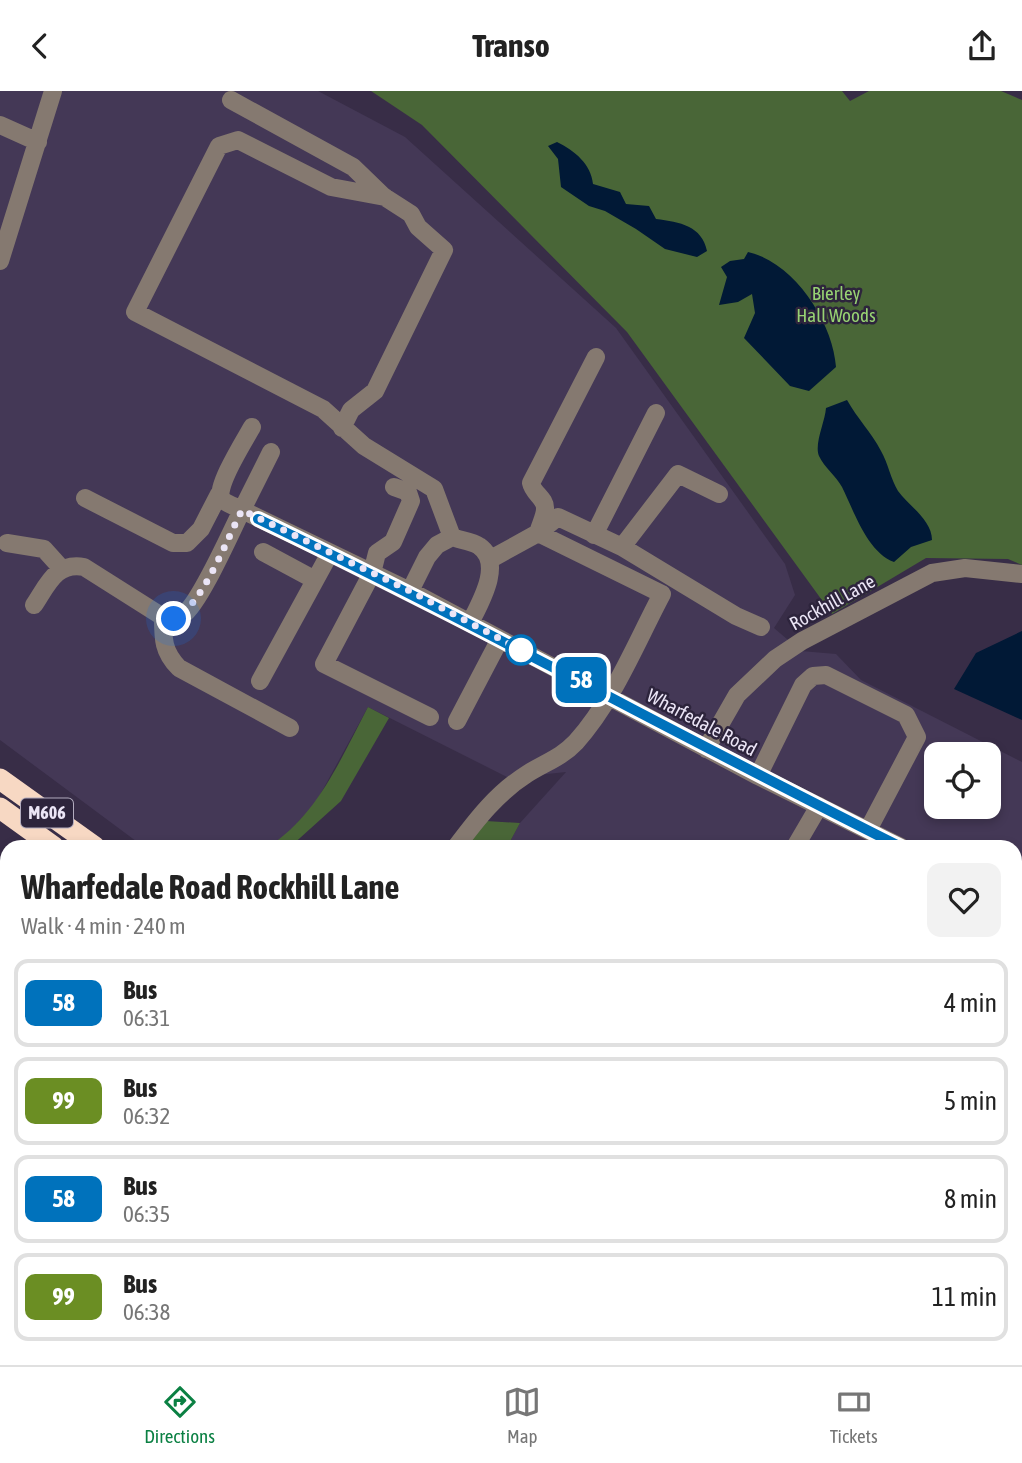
<!DOCTYPE html>
<html lang="en">
<head>
<meta charset="utf-8">
<style>
  body { margin:0; font-family:"Asap Condensed",sans-serif; background:#f2f2f2; color:#222; height:100vh; display:flex; flex-direction:column; font-size:26px; white-space:nowrap }
  * { box-sizing:border-box; margin:0 }
  p { font-size:23px; color:#767676 }
  .icon { flex:none; width:38px; height:38px; fill:none; stroke:currentColor; stroke-width:2; stroke-linecap:round; stroke-linejoin:round }
  .map { position:relative; flex:1; overflow:hidden }
  .details { position:absolute; left:0px; top:749px; width:1022px; height:525px; display:flex; flex-direction:column; background:#fff; border-radius:21px 21px 0 0; box-shadow:0 4px 10px #0003 }
  .details>* { flex:none }
  .badge { padding:0 14px; border-radius:10px; font-size:24px; line-height:46px }
  .fabs { position:absolute; left:924px; top:651px; display:grid; gap:14px }
  .fabs a { display:grid; place-items:center; width:77px; height:77px; border-radius:14px; background:#fff; box-shadow:0 4px 10px #0003; font-size:35px }
  .you { position:absolute; width:35px; height:35px; margin:-18px; border:5px solid #fff; border-radius:50%; background:#1a73e8; box-shadow:0 0 0 10px #1a73e833 }
  .map>.badge { position:absolute; translate:-50% -50%; box-shadow:0 0 0 4px #fff }
  .round { display:grid; place-items:center; flex:none; width:74px; height:74px; border-radius:14px; background:#f2f2f2 }
  .headline { display:flex; align-items:center; justify-content:space-between; height:119px; padding:0 21px }
  h1 { font-size:33px; font-weight:700; line-height:52px }
  ul { padding:0; list-style:none }
  li { display:flex; align-items:center; gap:21px; height:88px; margin:0 14px 10px; padding:0 7px; border:4px solid #e0e0e0; border-radius:14px }
  li div { flex:1 }
  li b { display:block; font-size:26px }
  li em { font-style:normal }
  li .badge { min-width:77px; font-weight:700; text-align:center }
  header { display:flex; justify-content:space-between; align-items:center; height:91px; padding:0 21px; background:#fff; font-size:32px; font-weight:700 }
  .tabs { display:flex; justify-content:space-around; align-items:center; height:98px; border-top:2px solid #e0e0e0; background:#fff; font-size:19px; color:#767676 }
  .tabs a { display:grid; justify-items:center; gap:4px }
  .tabs .selected { color:#0b8043 }
  .map>svg:first-child { display:block }
  .built { fill:#443856; fill-rule:evenodd }
  .green { fill:#496637 }
  .water { fill:#011936 }
  .lines { fill:none; stroke-linecap:round; stroke-linejoin:round }
  .minor { stroke:#857970; stroke-width:18 }
  .highway { stroke:#f7d8c3; stroke-width:21 }
  .rail { stroke:#c4bdd0; stroke-width:3.5; stroke-dasharray:14 7; stroke-linecap:butt }
  .line-casing { stroke:#fff; stroke-width:16 }
  .line { stroke:#0072bc; stroke-width:10 }
  .walk { stroke:#ebe5f6; stroke-width:7; stroke-dasharray:0 12.6 }
  .stop-dot { fill:#fff; stroke:#0072bc; stroke-width:3.5 }
  .labels { text-anchor:middle; stroke-width:5; stroke-linejoin:round; paint-order:stroke }
  .shield { fill:#2d243c; stroke:#b2abbe; stroke-width:2 }
  .shield-label { font-size:18px; font-weight:bold; fill:#ebe5f6 }
  .park-label { font-size:19px; fill:#97d273; stroke:#2d243c }
  .street-label { font-size:19px; fill:#ebe5f6; stroke:#2d243c }
</style>
</head>
<body>
<header><svg class="icon" aria-label="back" viewBox="0 0 24 24"><path d="M15 5l-7 7 7 7"/></svg>Transo<svg class="icon" aria-label="share" viewBox="0 0 24 24"><path d="M12 15V3M7 8l5-5 5 5M5 13v7h14v-7"/></svg></header>
<div class="map">
<svg width="1022" height="1274" viewBox="0 0 1022 1274">
  <rect width="100%" height="100%" fill="#382d47"/>
  <path class="built" d="M0,0h318l87,46 211,191 169,236 10,31 -21,33 27,23 35,3 25,26 161,82v468l-7,14v-397h-508l13,-24 46,-51 -57,6 -141,-71 -53,97 -29,31 -18,12h-124l-144,-107zM936,663h53v53h-53z
    M0,805l7,5v30l-7,12z
    M27,1267h43l13,7h-44z"/>
  <path class="green" d="M371,0h471l8,10 19,-10h132l21,9v465l-14,-6 -82,-1 -94,56 -205,-282 -205,-207z
    M368,616l21,11 -48,83 -51,46h-22c50,-32 73,-89 100,-140z
    M486,730l34,2 -13,24h-41z
    M0,1249l7,5v13h20l5,7h-32z"/>
  <path class="water" d="M557,51c18,9 34,22 36,42l27,8 6,12 23,2 7,13c24,3 46,7 51,32l-10,6 -32,-8 -29,-20 -31,-18 -16,-5 -28,-19 -3,-28 -10,-13z
    M748,161c46,10 85,70 88,115l-27,24 -19,-5 -46,-48 11,-25 -3,-19 -14,8 -19,3 8,-28 -6,-10 9,-6 14,-2z
    M847,309c10,18 24,32 34,51 7,12 10,29 17,40 11,15 34,29 34,49l-21,7 -17,15c-27,-10 -40,-51 -52,-75 -6,-11 -18,-20 -23,-31 -5,-12 6,-34 7,-48z
    M1022,540v89l-68,-31 22,-36z"/>
  <g class="lines">
    <path class="minor" d="M231,9l122,67 30,29 28,18 7,13 26,23 -69,141 -24,19 -9,18
      M0,34l38,17
      M385,106l-54,-10 -93,-47 -19,6 -84,166 188,97 41,37 70,43 18,48
      M0,170l53,-170
      M252,336c-6,11 -39,63 -30,72 4,5 15,8 20,11l29,-58
      M394,396l14,5 3,9 -18,41 -16,11 -5,20 -48,91 106,53
      M85,407l88,45h14l14,-14 18,-35
      M538,442c2,-8 7,-17 7,-24 1,-11 -12,-15 -14,-26l65,-126
      M594,444l62,-122
      M7,452l37,6 18,20
      M622,456l114,69 25,11
      M263,461l52,28
      M489,469l49,-27 20,-16 64,30 56,-73 41,20
      M410,500l17,-34 10,-12 15,-8c7,3 20,4 27,9 25,17 1,57 -9,77
      M34,514c14,-21 22,-43 50,-38l79,50c8,2 13,3 20,-2 17,-12 48,-83 59,-105l168,81 348,185 143,71
      M163,526c0,22 0,35 16,51l111,60
      M260,590l70,-128
      M457,630l43,-82
      M706,658l31,-54 38,-36 27,-18 130,-68 33,-5 57,6
      M758,685l45,-91 10,-9 13,-1 80,40 11,22 -49,93
      M456,756c21,-28 41,-54 71,-73 17,-11 34,-16 49,-32 37,-41 60,-99 86,-148l-124,-61
      M795,756l24,-41
      M0,782l7,5
      M1015,814l7,3
      M1015,890l7,-13
      M1015,1028l7,-4
      M1015,1224l7,-9
      M654,1267l5,7
      M980,1274l5,-7"/>
    <path class="highway" d="M0,688l95,68
      M0,717l54,39
      M771,1267l10,7
      M813,1267l9,7
      M912,1267l10,7
      M998,1267l1,7"/>
    <path class="rail" d="M0,1232l7,4
      M39,1267l11,7"/>
  </g>
  <g class="lines">
    <g class="line-casing">
      <path id="line" d="M258,428c217,104 427,220 643,328"/>
    </g>
    <use href="#line" class="line"/>
    <path class="walk" d="M174,528c28,-13 53,-80 68,-109l168,81 111,59"/>
  </g>
  <circle class="stop-dot" cx="521" cy="559" r="14"/>
  <g class="labels">
    <rect class="shield" x="21" y="707.5" width="52" height="29" rx="5"/>
    <g class="shield-label">
      <text x="47" y="728">M606</text>
    </g>
    <g class="park-label">
      <text x="836" y="209">Bierley<tspan x="836" dy="22">Hall Woods</tspan></text>
    </g>
    <g class="street-label">
      <text transform="translate(832 511) rotate(-29)" y="7">Rockhill Lane</text>
      <text transform="translate(702 631) rotate(28)" y="7">Wharfedale Road</text>
    </g>
  </g>
</svg>
<div class="fabs">
<a><svg class="icon" aria-label="locate" viewBox="0 0 24 24"><circle cx="12" cy="12" r="6"/><path d="M12 2v4M12 18v4M2 12h4M18 12h4"/></svg></a>
</div>
<div class="you" style="left:174px;top:528px"></div>
<b class="badge" style="left:581px;top:589px;background:#0072bc;color:#fff">58</b>
<section class="details">
<div class="headline"><div><h1>Wharfedale Road Rockhill Lane</h1><p>Walk · 4 min · 240 m</p></div><a class="round"><svg class="icon" aria-label="heart" viewBox="0 0 24 24"><path d="M12 20l-8-8c-3-5 5-10 8-4 3-6 11-1 8 4z"/></svg></a></div>
<ul>
<li><span class="badge" style="background:#0072bc;color:#fff">58</span><div><b>Bus</b><p>06:31</p></div><em>4 min</em></li>
<li><span class="badge" style="background:#6b8e23;color:#fff">99</span><div><b>Bus</b><p>06:32</p></div><em>5 min</em></li>
<li><span class="badge" style="background:#0072bc;color:#fff">58</span><div><b>Bus</b><p>06:35</p></div><em>8 min</em></li>
<li><span class="badge" style="background:#6b8e23;color:#fff">99</span><div><b>Bus</b><p>06:38</p></div><em>11 min</em></li>
</ul>
</section>
</div>
<nav class="tabs">
<a class="selected"><svg class="icon" aria-label="directions" viewBox="0 0 24 24"><path d="M12 3l9 9-9 9-9-9zM9 14v-3h6M13 9l2 2-2 2"/></svg>Directions</a>
<a><svg class="icon" aria-label="map" viewBox="0 0 24 24"><path d="M3 6l6-2 6 2 6-2v14l-6 2-6-2-6 2zM9 4v14M15 6v14"/></svg>Map</a>
<a><svg class="icon" aria-label="tickets" viewBox="0 0 24 24"><path d="M3 7h18v10H3zM15 7v10"/></svg>Tickets</a>
</nav>
</body>
</html>
